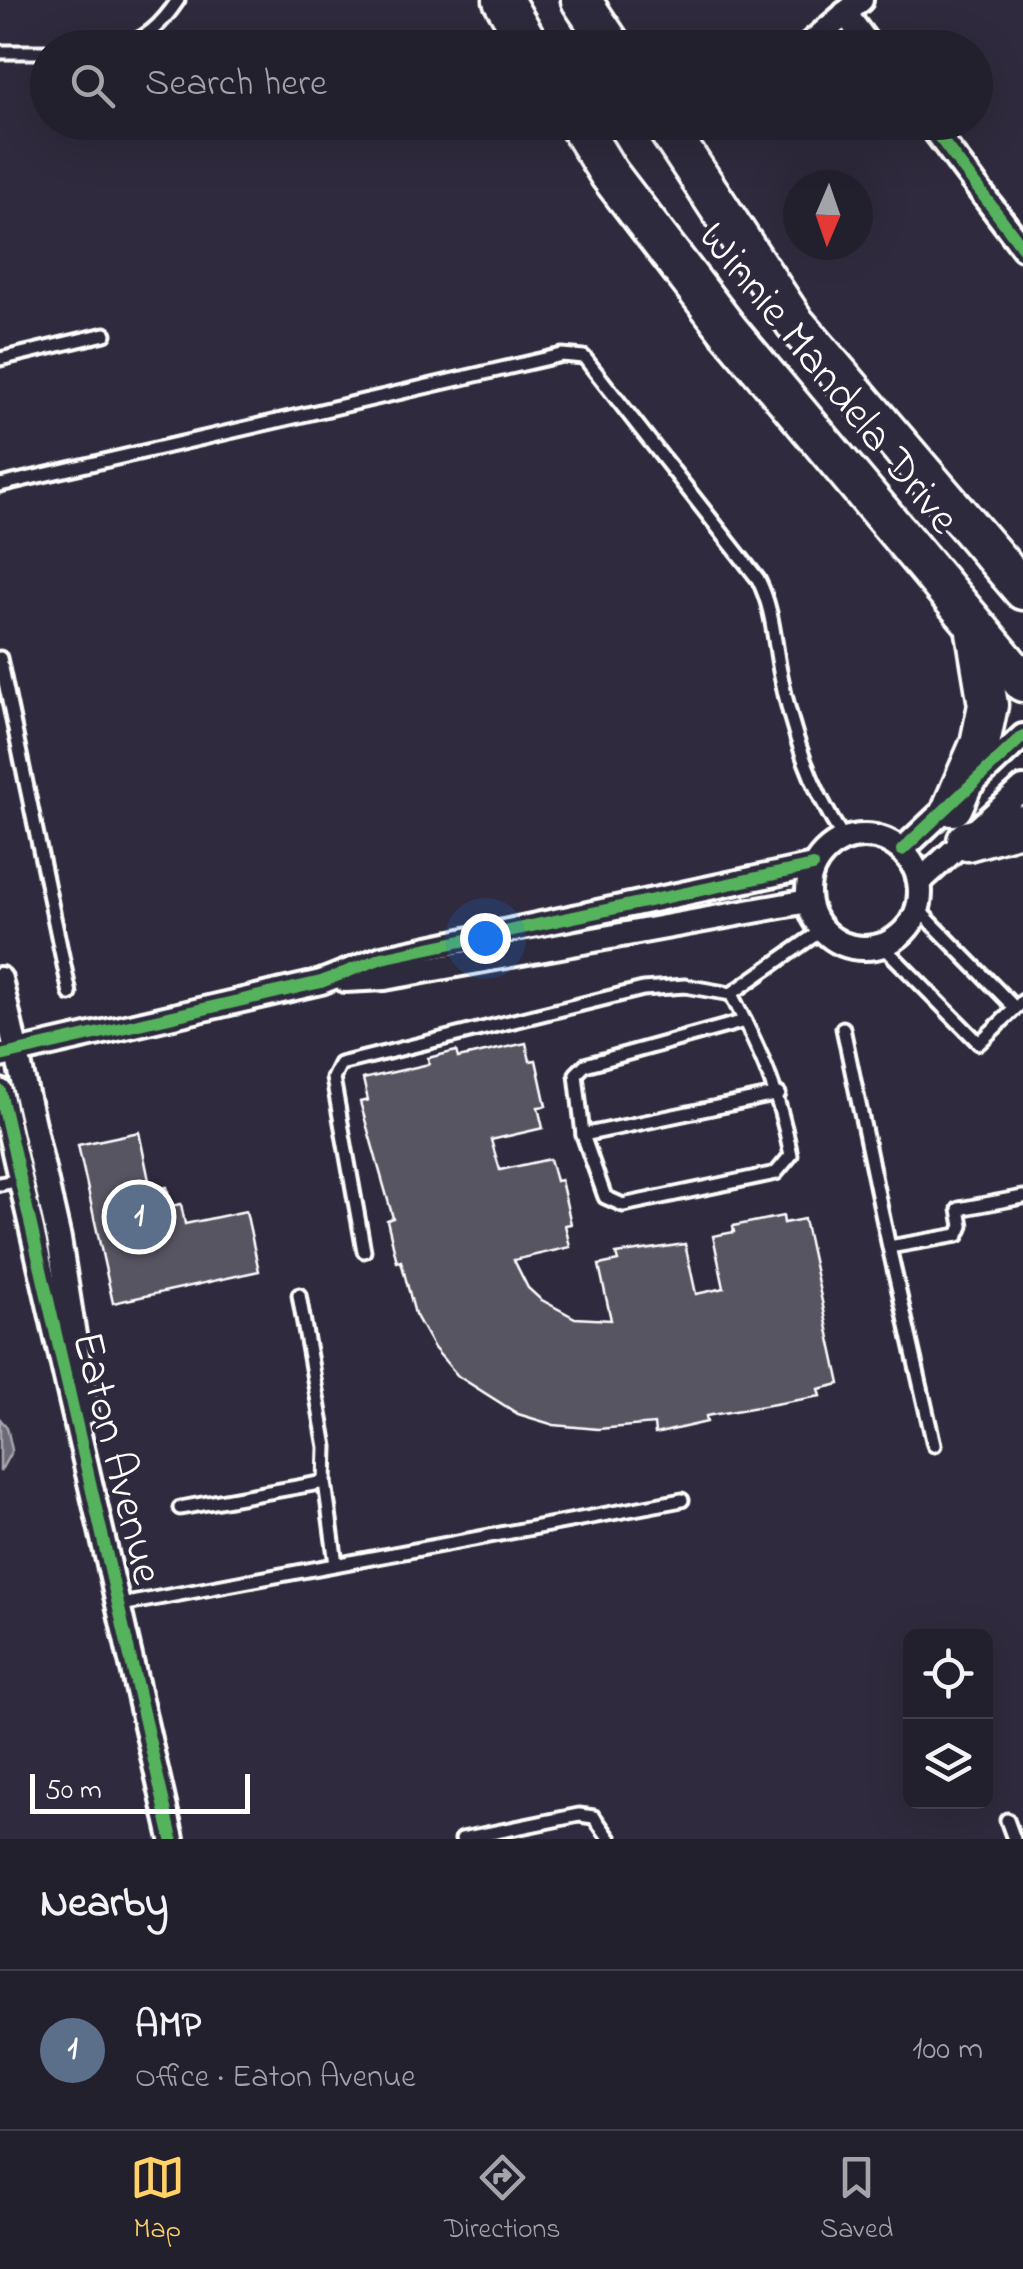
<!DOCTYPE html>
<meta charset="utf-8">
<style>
body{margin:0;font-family:"Indie Flower",sans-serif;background:#2b2836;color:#f1f3f6}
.controls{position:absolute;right:30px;bottom:30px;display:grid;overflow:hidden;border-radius:15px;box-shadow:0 10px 40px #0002}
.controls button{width:90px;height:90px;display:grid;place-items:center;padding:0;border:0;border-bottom:2px solid #403e4a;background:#23202e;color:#f1f3f6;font:50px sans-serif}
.compass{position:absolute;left:783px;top:170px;width:90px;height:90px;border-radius:50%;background:#23202e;box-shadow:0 10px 40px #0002;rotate:182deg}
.scale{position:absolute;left:30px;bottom:25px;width:220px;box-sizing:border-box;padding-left:10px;border:5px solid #fff;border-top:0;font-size:28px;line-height:35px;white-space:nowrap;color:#fff;-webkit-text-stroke:8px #2f2a3d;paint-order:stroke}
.you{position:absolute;left:485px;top:938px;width:35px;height:35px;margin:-25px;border:8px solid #fff;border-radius:50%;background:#1a73e8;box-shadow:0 0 0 15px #1a73e833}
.badge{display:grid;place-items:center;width:65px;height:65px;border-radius:50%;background:#ffd166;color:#fff;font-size:32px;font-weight:700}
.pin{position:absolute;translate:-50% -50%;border:5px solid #fff;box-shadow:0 2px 10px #0006}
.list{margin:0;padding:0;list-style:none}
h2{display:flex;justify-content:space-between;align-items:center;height:130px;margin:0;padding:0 40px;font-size:42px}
h2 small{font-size:32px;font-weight:400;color:#a3a3aa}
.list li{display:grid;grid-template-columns:65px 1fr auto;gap:30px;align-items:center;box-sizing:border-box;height:160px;padding:0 40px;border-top:2px solid #403e4a}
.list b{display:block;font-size:38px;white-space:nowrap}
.list p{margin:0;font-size:32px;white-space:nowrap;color:#a3a3aa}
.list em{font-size:32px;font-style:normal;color:#a3a3aa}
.icon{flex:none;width:55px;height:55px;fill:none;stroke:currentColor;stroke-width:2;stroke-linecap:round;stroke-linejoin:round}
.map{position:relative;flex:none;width:1023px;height:1839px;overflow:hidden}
.search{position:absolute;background:#23202e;box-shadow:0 10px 40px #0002;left:30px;right:30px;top:30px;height:110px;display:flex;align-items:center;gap:25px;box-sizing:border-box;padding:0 35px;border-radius:55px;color:#a3a3aa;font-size:38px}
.sheet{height:290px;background:#23202e}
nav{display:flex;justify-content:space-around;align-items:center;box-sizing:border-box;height:140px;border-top:2px solid #403e4a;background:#23202e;font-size:28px;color:#a3a3aa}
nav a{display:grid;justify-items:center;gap:5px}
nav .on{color:#ffd166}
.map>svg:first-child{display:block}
.water{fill:#6d6a77;stroke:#a7a6ad;stroke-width:2.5}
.building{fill:#595564;stroke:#fff;stroke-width:2.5}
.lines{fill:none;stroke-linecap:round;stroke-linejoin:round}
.service-casing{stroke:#fff;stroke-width:19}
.minor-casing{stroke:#fff;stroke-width:30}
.primary-casing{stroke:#fff;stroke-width:45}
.service{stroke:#2f2a3d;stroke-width:11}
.minor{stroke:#2f2a3d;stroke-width:22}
.primary{stroke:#2f2a3d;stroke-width:38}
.cycleway-casing{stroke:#2f2a3d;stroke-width:19}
.cycleway{stroke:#56b35d;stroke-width:12}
.labels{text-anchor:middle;stroke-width:8;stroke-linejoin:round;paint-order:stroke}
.street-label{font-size:45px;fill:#fff;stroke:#2f2a3d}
</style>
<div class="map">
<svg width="1023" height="1839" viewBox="0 0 1023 1839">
<rect width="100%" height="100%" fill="#2f2a3d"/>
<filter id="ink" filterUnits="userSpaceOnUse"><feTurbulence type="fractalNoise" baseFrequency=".01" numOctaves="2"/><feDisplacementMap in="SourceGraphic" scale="20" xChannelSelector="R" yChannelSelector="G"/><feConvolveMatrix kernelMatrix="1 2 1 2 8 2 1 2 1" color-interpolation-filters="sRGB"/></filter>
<g filter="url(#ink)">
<path class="water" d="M0 1419 7 1427 12 1450 0 1472Z"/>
<g class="building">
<path d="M526 1043 530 1061 536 1060 546 1106 538 1107 543 1128 491 1140 500 1170 550 1159 556 1181 561 1180 571 1224 565 1225 570 1247 514 1260 528 1288 540 1299 575 1318 611 1320 599 1265 618 1261 616 1254 685 1244 696 1294 724 1288 713 1236 734 1232 733 1226 783 1216 784 1223 804 1219 840 1384 819 1389 821 1396 706 1416 707 1422 655 1434 654 1424 598 1429 554 1425 518 1414 458 1376 434 1348 415 1314 401 1261 397 1262 387 1220 393 1218 360 1102 368 1100 363 1079 429 1064 428 1058 456 1051 458 1058Z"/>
<path d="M139 1132 151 1190 167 1187 171 1206 181 1204 185 1224 246 1211 259 1271 113 1303 78 1145Z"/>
</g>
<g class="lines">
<defs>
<g id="service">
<path d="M116 48C145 41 162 24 178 0"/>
<path d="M0 52H48"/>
<path d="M0 359 105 334"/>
<path d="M0 485 562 355 584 357 758 579C773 608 774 640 780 671 792 732 810 787 844 839"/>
<path d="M0 658 70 994"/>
<path d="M918 909 1015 1008"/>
<path d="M882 945 979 1043 1023 1001"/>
<path d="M731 994 822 930"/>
<path d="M843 1028 889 1247 958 1235 962 1226 959 1209 1023 1197"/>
<path d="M583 1135 779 1094"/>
<path d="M0 1184 19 1180"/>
<path d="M889 1247 934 1445"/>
<path d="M364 1251 333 1078 340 1064 643 989 685 986 731 994C762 1054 778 1089 791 1155L776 1173 623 1205 605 1197 583 1135 576 1074 585 1065 745 1021"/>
<path d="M299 1295 326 1447 325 1482 336 1564"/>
<path d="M180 1508 325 1482"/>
<path d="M121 1605 682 1500"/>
<path d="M1007 1820 1014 1839"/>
<path d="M462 1839 579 1815 594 1817 610 1839"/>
</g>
<g id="minor">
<path d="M845 13 871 48"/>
<path d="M805 48 861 0"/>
<path d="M928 122 1023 248"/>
<circle cx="864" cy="892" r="56"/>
<path d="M902 850 1023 736"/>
<path d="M920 881 1023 788"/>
<path d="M0 979 59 1239 86 1412"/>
<path d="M345 980 385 978 808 901"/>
<path d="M0 1056 321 982 382 958 813 866"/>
<path d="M0 1091 172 1839"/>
</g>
<g id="primary">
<path d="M503 0 531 48"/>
<path d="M581 0 613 48"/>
<path d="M577 122 609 174 729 331 1023 682"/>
<path d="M663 122 795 323 1023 590"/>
<path d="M953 806 980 744 988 705 975 626"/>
<path d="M967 841 1023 825"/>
</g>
</defs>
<use href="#service" class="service-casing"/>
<use href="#minor" class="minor-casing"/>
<use href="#primary" class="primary-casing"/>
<use href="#service" class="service"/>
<use href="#minor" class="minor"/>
<use href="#primary" class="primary"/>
<defs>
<g id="cycleway">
<path d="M928 122 1023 248"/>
<path d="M902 850 1023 736"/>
<path d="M0 1056 321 982 382 958 813 866"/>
<path d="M0 1091 172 1839"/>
</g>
</defs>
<use href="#cycleway" class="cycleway-casing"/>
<use href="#cycleway" class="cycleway"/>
</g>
</g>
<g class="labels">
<g class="street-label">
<text transform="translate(831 376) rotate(51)" y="16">Winnie Mandela Drive</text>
<text transform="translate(120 1457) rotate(76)" y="16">Eaton Avenue</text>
</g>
</g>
</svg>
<div class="controls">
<button><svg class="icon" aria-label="locate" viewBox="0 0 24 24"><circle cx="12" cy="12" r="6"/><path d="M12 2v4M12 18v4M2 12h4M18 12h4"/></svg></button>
<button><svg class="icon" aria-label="layers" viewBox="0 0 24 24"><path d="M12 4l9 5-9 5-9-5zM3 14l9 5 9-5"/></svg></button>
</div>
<svg class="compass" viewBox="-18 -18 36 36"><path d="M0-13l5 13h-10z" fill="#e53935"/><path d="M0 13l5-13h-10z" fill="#a3a3aa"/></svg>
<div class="scale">50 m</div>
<div class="you"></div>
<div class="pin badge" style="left:139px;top:1217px;background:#5c6f8a">1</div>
<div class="search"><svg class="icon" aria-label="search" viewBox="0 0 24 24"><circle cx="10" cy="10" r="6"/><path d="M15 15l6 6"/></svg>Search here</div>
</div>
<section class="sheet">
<h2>Nearby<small></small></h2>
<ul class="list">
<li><span class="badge" style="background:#5c6f8a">1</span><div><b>AMP</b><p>Office · Eaton Avenue</p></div><em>100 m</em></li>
</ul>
</section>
<nav>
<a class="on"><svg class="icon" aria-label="map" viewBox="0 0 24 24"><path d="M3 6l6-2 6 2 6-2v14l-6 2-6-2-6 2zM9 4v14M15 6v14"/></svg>Map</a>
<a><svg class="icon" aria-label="directions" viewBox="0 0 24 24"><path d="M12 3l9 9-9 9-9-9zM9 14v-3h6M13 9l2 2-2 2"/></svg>Directions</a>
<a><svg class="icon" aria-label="saved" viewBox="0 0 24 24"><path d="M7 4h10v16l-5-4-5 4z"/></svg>Saved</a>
</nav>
